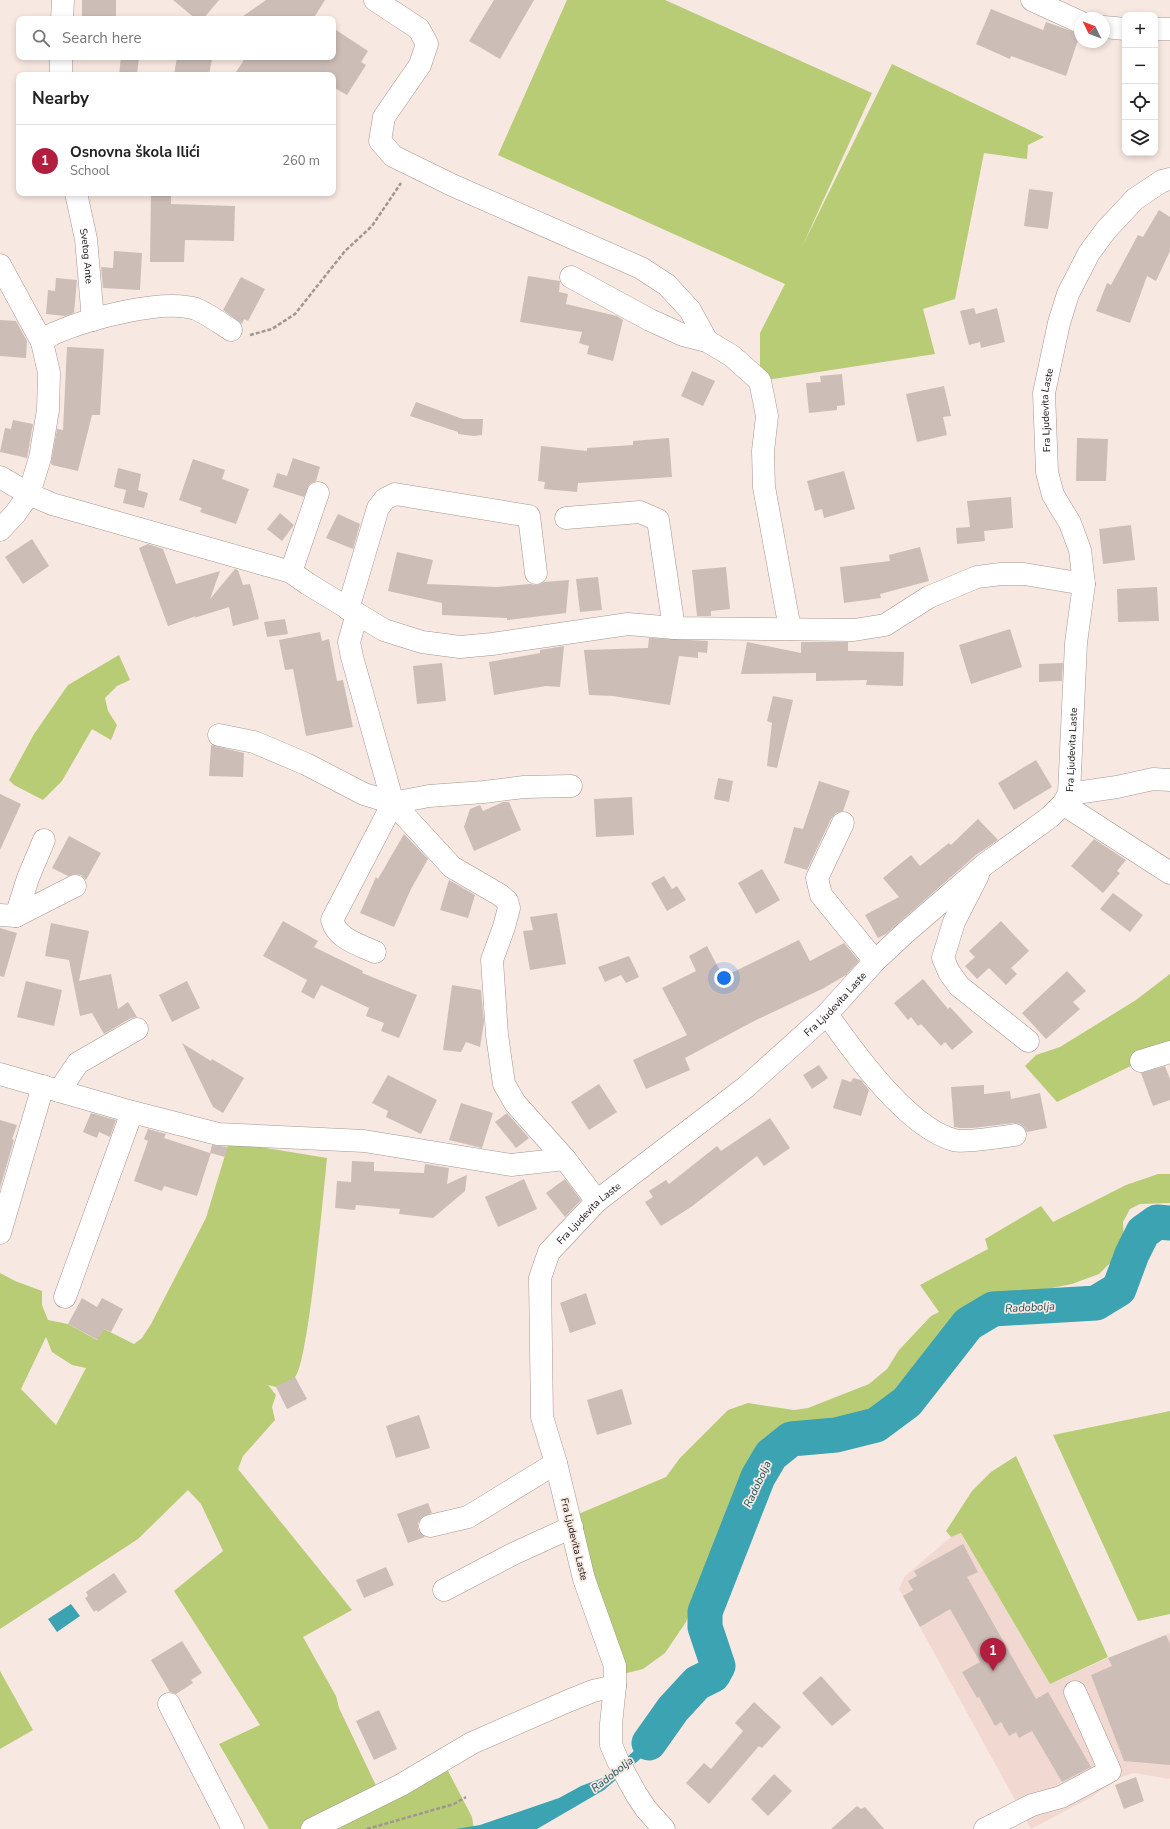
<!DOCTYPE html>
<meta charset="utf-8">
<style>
body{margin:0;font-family:"Nunito Sans",sans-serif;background:#f6f6f6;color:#222}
.controls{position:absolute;right:12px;top:12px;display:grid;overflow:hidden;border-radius:8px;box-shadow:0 2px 6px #0003}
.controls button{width:36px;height:36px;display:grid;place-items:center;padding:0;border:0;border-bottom:1px solid #e0e0e0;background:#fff;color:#222;font:20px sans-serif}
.compass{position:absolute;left:1074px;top:12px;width:36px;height:36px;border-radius:50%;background:#fff;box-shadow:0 2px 6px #0003;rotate:313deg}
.you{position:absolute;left:724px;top:978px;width:14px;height:14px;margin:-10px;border:3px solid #fff;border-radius:50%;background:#1a73e8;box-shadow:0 0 0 6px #1a73e833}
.badge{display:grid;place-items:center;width:26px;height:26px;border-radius:50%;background:#b21f3e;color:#fff;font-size:13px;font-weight:700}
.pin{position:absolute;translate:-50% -33px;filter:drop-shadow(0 1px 2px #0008)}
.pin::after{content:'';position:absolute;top:21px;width:14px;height:12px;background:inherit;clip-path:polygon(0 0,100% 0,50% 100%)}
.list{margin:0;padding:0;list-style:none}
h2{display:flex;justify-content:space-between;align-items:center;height:52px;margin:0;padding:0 16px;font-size:17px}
h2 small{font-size:13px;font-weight:400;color:#767676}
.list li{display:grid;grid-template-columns:26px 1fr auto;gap:12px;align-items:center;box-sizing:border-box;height:72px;padding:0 16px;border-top:1px solid #e0e0e0}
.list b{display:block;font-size:15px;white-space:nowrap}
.list p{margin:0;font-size:13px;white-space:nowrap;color:#767676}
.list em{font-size:13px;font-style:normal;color:#767676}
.icon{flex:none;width:22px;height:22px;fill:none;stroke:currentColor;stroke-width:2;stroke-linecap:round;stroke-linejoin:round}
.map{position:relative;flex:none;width:1170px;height:1829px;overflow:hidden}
.search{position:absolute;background:#fff;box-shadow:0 2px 6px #0003;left:16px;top:16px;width:320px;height:44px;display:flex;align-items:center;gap:10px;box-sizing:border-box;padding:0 14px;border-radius:8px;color:#767676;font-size:15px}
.panel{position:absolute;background:#fff;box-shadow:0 2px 6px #0003;left:16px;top:72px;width:320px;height:124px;border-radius:8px}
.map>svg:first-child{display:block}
.built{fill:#f1d9d1}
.green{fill:#b7cc74;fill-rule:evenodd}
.water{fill:#3ba3b2}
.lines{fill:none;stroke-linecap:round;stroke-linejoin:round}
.river{stroke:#3ba3b2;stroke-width:35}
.building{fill:#ccbdb7}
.minor-casing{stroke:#a49690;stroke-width:23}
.path{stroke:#a29692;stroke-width:2.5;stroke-dasharray:4 2;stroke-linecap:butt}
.minor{stroke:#fff;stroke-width:22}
.labels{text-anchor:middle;stroke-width:3.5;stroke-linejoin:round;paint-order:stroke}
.street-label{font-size:10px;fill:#130d0c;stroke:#f8e8e2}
.water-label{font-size:11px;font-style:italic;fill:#1a545c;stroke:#f8e8e2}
</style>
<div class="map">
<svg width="1170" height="1829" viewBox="0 0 1170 1829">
<rect width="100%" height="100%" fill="#f8e8e2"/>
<path class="built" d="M961 1533 1050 1684 1108 1658 1170 1633V1779L1134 1773 1122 1777 1088 1799 1031 1829 899 1589 905 1576 951 1537Z"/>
<g class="green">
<path d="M567 0H665L872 93 802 247 892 64 1044 137 1028 145 1027 159 984 153 955 299 923 309 935 354 760 381V333L785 284 498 155Z"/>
<path d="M119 655 130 680 117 686 105 698 108 711 117 725 111 740 92 729 62 781 43 800 14 785 9 780 34 734 68 685Z"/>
<path d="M1170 974V1052L1141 1061 1057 1102 1025 1066 1036 1055 1060 1047 1136 1000Z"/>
<path d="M229 1142 327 1158C324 1187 308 1365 295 1377 290 1382 281 1384 276 1387L268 1385 276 1395 272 1407 275 1420 243 1456 238 1469 352 1610 303 1637 336 1696 339 1708 382 1798 446 1767 472 1817 474 1829H269L219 1744 260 1725 174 1591 223 1551 201 1504 188 1490 138 1539 0 1629V1273L15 1281 42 1291V1305L48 1320 68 1324 97 1340 104 1329 134 1344 142 1338 151 1324 206 1218ZM46 1337 52 1352 72 1365 86 1368 56 1425 21 1389Z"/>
<path d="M1158 1174H1170V1203L1140 1204 1130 1209 1123 1222 1124 1239 1117 1256 1099 1274 1072 1284 981 1302 952 1317 900 1386 870 1410 829 1424 797 1427 756 1455 726 1517 686 1622 665 1653 643 1669 615 1676 569 1518 666 1477 680 1458 728 1410 748 1403 794 1410 808 1408 869 1384 887 1369 899 1350 931 1316 939 1312 920 1285 988 1249 985 1239 1041 1206 1053 1222 1126 1185Z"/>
<path d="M1170 1411V1614L1138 1621 1053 1435Z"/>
<path d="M1016 1456 1108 1657 1050 1684 961 1533 951 1537 946 1531 972 1491 991 1472Z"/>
<path d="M0 1671 33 1730 0 1749Z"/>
</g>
<g class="water">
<path d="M71 1604 80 1616 57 1632 48 1619Z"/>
<path d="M670 1700 684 1709 672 1728 639 1760 604 1790 537 1829H456L480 1825 559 1798 581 1786 605 1777 646 1740 648 1736 645 1732Z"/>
</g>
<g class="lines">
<path class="river" d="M649 1743 673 1709 697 1683 713 1675 718 1666 705 1627V1612L758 1477 771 1455 791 1439 836 1435 876 1425 907 1402 968 1324 993 1309 1096 1303 1119 1289 1132 1254 1143 1232 1157 1222 1170 1223"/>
</g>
<g class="building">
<rect x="82" y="0" width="34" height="19"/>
<path d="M173 0H219L203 19H196Z"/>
<path d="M266 0H325L313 19H239Z"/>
<path d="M494 0H534L500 59 469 41Z"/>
<path d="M991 9 1043 30 1046 22 1080 34 1066 76 1011 56 1010 59 976 44Z"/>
<path d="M333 28 368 51 361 62 366 65 347 95 333 87V75H234L246 57H333Z"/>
<path d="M121 57H139L137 75H119Z"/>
<path d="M177 57 212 59 209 75H174Z"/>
<path d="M1029 189 1053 192 1048 229 1024 226Z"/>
<path d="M151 193H171V204L235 206 234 241 185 240 184 262H150Z"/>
<path d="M1159 210 1170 217V251L1156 281 1147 276 1130 323 1096 311 1107 283 1111 285 1138 235 1143 237Z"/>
<path d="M114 251 142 253 140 290 103 288 101 267 113 268Z"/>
<path d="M528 276 560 281 559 292 568 294 566 304 617 316 623 320 613 361 587 354 589 346 579 343 582 332 520 322Z"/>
<path d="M241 277 265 289 248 321 244 319 242 324 223 310Z"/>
<path d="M56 278 77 280 74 313 65 316 46 314 48 290 55 291Z"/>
<path d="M974 308 976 314 997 308 1005 342 981 348 980 342 969 345 960 311Z"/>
<path d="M0 320 16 321 27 341 26 358 0 356Z"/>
<path d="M67 347 104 349 100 415H92L78 471 52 465 51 463 57 429 63 430Z"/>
<path d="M692 371 715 381 703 406 681 396Z"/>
<path d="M842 374 845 405 837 406V410L809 413 806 383 821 382 820 376Z"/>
<path d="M944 386 951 416 943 417 947 435 917 442 906 394Z"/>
<path d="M416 402 463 419H483L482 435 474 436 458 434V432L410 416Z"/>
<path d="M13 420 33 424 27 458 0 452 5 428 11 429Z"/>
<path d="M669 438 672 477 578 483 577 492 544 489 545 482 538 481 541 446 587 451V448L633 445V441Z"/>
<path d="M1077 438 1108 439 1106 481H1076Z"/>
<path d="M293 458 320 467 316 481 310 484 304 497 273 487 277 473 287 476Z"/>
<path d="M193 459 225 470 222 479 249 489 236 524 200 512 202 508 179 500Z"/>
<path d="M118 468 141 474 138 490 148 493 144 508 123 503 126 490 114 487Z"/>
<path d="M844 471 855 509 824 518 822 509 815 511 807 481Z"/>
<path d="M1011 497 1013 528 984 531 985 541 957 544 956 528 970 527 967 501Z"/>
<path d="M280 513 294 525 282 541 267 529Z"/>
<path d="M338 514 360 524 353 549 326 538Z"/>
<path d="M1131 525 1135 560 1103 564 1099 529Z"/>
<path d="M32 539 49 566 23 584 5 557Z"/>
<path d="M148 544 163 549 176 584 220 571 210 599 235 569 238 570 243 585 250 584 259 619 233 626 229 607 194 618 196 616 168 626 139 548Z"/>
<path d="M920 547 929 581 880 594 881 598 844 603 840 567 890 561 889 555Z"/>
<path d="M397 552 433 560 427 584 497 587 530 584 537 585 544 582 569 580 566 613 507 620V618L442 615V603L388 591Z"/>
<path d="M726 567 730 609 711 611V616H697L692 570Z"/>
<path d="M598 577 602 610 580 612 576 579Z"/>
<path d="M1157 587 1159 621 1118 622 1117 589Z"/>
<path d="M285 619 288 634 267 637 264 622Z"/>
<path d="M1010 629 1022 667 971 684 959 645Z"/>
<path d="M320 632 322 641 329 639 337 681 343 680 353 727 306 736 293 669 285 670 279 640Z"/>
<path d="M649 638 708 641 707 653 698 652V658L679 656 670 705 613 696 589 695 584 650 648 648Z"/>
<path d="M747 642 801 653V642H848V651L904 652 903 686 866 685 867 680 816 681V673L741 674Z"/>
<path d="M564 646 560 687 546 686 494 695 489 662 540 653V650Z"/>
<path d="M442 663 446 701 417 704 413 666Z"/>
<path d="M1063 663 1062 681 1039 682V664Z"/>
<path d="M773 696 793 700 777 768 767 766 772 723 767 721Z"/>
<path d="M211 745 244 753 243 777 209 776Z"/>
<path d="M1036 760 1052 787 1014 810 998 783Z"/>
<path d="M718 778 733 781 729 802 714 799Z"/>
<path d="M819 781 850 791 843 811 836 813 831 819 807 870 784 863 794 827 803 829Z"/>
<path d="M0 794 21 804 0 850Z"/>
<path d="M632 797 634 835 596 837 594 799Z"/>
<path d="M503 802H509L521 830 474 851 464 827 470 809 480 805 483 811Z"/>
<path d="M978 819 998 840 976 855 886 934 878 938 865 915 899 897 883 878 911 855 920 866 949 843 951 845Z"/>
<path d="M404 834 428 859 411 889 394 927 360 913 376 877 378 879Z"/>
<path d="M69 836 101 853 86 880 81 875 75 874 68 876 52 868Z"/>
<path d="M1094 839 1126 860 1117 871 1120 873 1103 893 1071 866Z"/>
<path d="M762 869 780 900 756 914 738 883Z"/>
<path d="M664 876 672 889 677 886 686 900 667 911 651 883Z"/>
<path d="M449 880 475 895 468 918 440 910Z"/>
<path d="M1113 893 1143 915 1130 932 1100 909Z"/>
<path d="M557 913 566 964 530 970 523 931 533 930 530 917Z"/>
<path d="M283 921 318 941 314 947 363 971 362 973 417 995 399 1038 381 1031 384 1023 366 1016 369 1008 321 985 314 999 301 992 307 980 263 956Z"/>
<path d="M1001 921 1029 951 1011 968 1017 974 1006 985 989 968 977 979 965 966 975 957 969 951Z"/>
<path d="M51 923 89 931 79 981 111 974 118 1009 128 1002 137 1017 131 1018 104 1034 92 1013 80 1016 69 960 45 956Z"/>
<path d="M0 928 17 933 4 977 0 976Z"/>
<path d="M799 940 810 961 844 943 859 961 846 975 824 988 754 1021 685 1058 690 1070 646 1089 633 1060 687 1035 662 988 696 971 689 956 707 946 723 977Z"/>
<path d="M629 956 639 977 626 983 621 975 605 982 598 967Z"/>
<path d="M1067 971 1086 991 1073 1002 1080 1009 1046 1039 1022 1013Z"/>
<path d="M923 979 948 1009 950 1007 973 1032 952 1050 945 1042 941 1046 921 1024 918 1026 911 1017 908 1020 894 1003Z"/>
<path d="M26 981 62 990 54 1026 17 1017Z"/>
<path d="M187 981 200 1008 172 1022 159 995Z"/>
<path d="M452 985 481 990 484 1022 480 1047 466 1042 461 1052 443 1050Z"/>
<path d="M182 1043 211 1061 212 1059 244 1078 223 1113 213 1107Z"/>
<path d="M819 1065 828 1078 812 1089 803 1075Z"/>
<path d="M1165 1066 1170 1079V1100L1153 1106 1141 1073Z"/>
<path d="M388 1075 437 1100 421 1134 386 1117 388 1111 372 1103Z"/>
<path d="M853 1078 861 1080 869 1090 861 1116 833 1108 842 1079 851 1082Z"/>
<path d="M599 1084 617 1112 589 1130 571 1102Z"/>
<path d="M984 1085V1094L1010 1091 1011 1099 1040 1093 1047 1128 1027 1132 1024 1127 1020 1124 1014 1123 973 1128H960L954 1127 951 1087Z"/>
<path d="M461 1103 493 1113 482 1148 449 1140Z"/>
<path d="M91 1113 116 1120 110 1137 99 1132 97 1138 83 1132Z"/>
<path d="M507 1113 529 1138 516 1148 495 1122Z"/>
<path d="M770 1118 790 1148 764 1166 757 1156 691 1207 661 1226 645 1202 653 1197 649 1191 666 1180 669 1184 717 1146 721 1151Z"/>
<path d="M0 1120 17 1125 12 1139 14 1140 0 1188Z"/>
<path d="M148 1129 166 1134 164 1138 210 1153 212 1145 228 1147 225 1157 211 1153 197 1196 164 1186 162 1191 134 1181 148 1141 144 1139Z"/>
<path d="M352 1161 374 1162V1171L424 1173 425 1164 449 1168 447 1184 467 1175 465 1191 433 1218 399 1214 400 1209 356 1205 355 1210 335 1208 337 1181 351 1182Z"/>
<path d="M524 1179 537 1209 498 1227 485 1197Z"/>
<path d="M565 1179 581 1200 565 1217 546 1193Z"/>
<path d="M586 1293 596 1324 570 1333 560 1303Z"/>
<path d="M82 1298 97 1307 102 1298 123 1309 111 1332 104 1329 98 1340 68 1324Z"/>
<path d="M295 1377 307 1399 287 1409 276 1387Z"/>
<path d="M622 1389 632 1424 597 1435 587 1400Z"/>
<path d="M419 1415 430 1448 396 1458 386 1426Z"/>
<path d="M428 1503 432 1513 422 1517 418 1523V1529L425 1537 408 1543 397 1514Z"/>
<path d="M963 1544 978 1572 967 1577 1036 1699 1048 1692 1091 1767 1062 1782 1032 1731 1019 1738 1016 1732 1009 1736 1001 1722 995 1726 979 1697 977 1698 962 1672 980 1662 950 1609 920 1627 903 1596 913 1590 908 1581 917 1576 914 1571Z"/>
<path d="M386 1567 394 1585 364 1598 356 1580Z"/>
<path d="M114 1573 127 1592 98 1612 96 1610 94 1612 85 1598 88 1596 86 1592Z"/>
<path d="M1166 1635 1170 1644V1765L1124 1761 1091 1675 1112 1666 1108 1658Z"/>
<path d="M182 1641 202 1673 191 1680 193 1683 176 1694 170 1692 151 1660Z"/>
<path d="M821 1676 851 1710 832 1726 802 1693Z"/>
<path d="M754 1702 781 1727 762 1748 759 1746 709 1804 686 1783 704 1763 711 1769 743 1731 735 1723Z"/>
<path d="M379 1710 397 1749 374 1760 356 1721Z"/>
<path d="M774 1774 792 1791 768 1816 751 1799Z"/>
<path d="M1136 1777 1144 1801 1124 1809 1115 1785Z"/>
<path d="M857 1806 861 1809 865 1807 884 1829H831Z"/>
</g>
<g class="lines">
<defs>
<g id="minor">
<path d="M375 0 419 29 427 44 420 65 384 117 380 141 393 156 452 185 641 268 667 285 690 310 707 341"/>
<path d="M1032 0 1080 22"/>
<path d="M62 19 63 0"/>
<path d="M1104 27 1125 29"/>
<path d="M1155 29H1170"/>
<path d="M61 57V75"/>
<path id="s1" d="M76 193 86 239 93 320"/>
<path d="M0 265 42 342 49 373 48 410 40 458 29 494 15 514 0 530"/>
<path d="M571 277 650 320 683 335 707 341 732 356 760 381 767 416 763 451 764 487 790 629"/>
<path d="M42 342C46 339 50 335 55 333 87 319 163 298 196 309 208 314 220 323 231 330"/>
<path d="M0 477 29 494 52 504 291 572 308 584 384 630 422 642 460 647 492 644 628 624 674 628 854 630 885 625 929 597 977 577 1001 574H1024L1084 584"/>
<path d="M566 518 640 512 658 520 674 628"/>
<path d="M291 572 318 493"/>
<path d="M348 609 378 508 385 499 395 494 529 516 536 573"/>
<path d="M357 614 349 642 352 657 393 803 452 867 500 895 507 901 509 908 504 927 492 960 497 1035 504 1084 515 1103 565 1159 597 1201"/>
<path d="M219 735 254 742 306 764 364 794 393 803 429 796 484 792 524 787 571 786"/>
<path d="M1069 794 1117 787 1153 779 1170 780"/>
<path d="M1063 804 1170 873"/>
<path d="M843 823 817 878 821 895 875 961"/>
<path d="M978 875 954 922 943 958 949 972 959 986 1028 1041"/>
<path d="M0 915 16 916 75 886"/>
<path d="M16 916 28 878 44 840"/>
<path d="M375 952C358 944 337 939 332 920L393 803"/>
<path d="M827 1014C854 1053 908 1128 954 1140 963 1143 1002 1137 1015 1135"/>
<path d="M1141 1061 1170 1052"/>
<path d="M0 1074 132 1112 218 1134 364 1141 511 1165 565 1159"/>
<path d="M59 1091 78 1063 137 1029"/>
<path d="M0 1233 43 1086"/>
<path d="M65 1297 132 1112"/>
<path d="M430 1526 468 1517 556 1463"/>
<path d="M444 1590 515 1553 572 1527"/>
<path d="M169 1704 233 1829"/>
<path d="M312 1829 401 1785 472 1743 568 1701 593 1691 615 1686"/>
<path id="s2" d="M664 1829 646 1809 636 1794 618 1761 611 1745V1724L615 1686V1666L584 1579 556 1463 542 1417 540 1278 549 1252 597 1201 746 1087 827 1014 875 961 905 933 984 865 1050 817 1063 804 1069 794 1076 643 1084 584 1080 550 1070 523 1053 495 1047 472 1044 393 1059 323 1068 294 1089 253 1106 230 1135 199 1162 181 1170 179"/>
<path d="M985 1829 1032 1805 1061 1797 1110 1771 1075 1692"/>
</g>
</defs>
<use href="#minor" class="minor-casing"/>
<g class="path">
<path d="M250 335 272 329 295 314 345 251 372 226 401 183"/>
<path d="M367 1829 454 1804 466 1797"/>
</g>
<use href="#minor" class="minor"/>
</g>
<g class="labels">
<g class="street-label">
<text dy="4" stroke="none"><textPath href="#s1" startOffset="64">Svetog Ante</textPath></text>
<text dy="4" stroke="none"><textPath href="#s2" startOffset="1693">Fra Ljudevita Laste</textPath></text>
<text dy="4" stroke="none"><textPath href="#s2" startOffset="1345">Fra Ljudevita Laste</textPath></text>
<text dy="4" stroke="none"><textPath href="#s2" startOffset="985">Fra Ljudevita Laste</textPath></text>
<text dy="4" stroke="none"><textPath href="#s2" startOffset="661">Fra Ljudevita Laste</textPath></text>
<text transform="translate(575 1539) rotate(76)" y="4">Fra Ljudevita Laste</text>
</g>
<g class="water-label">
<text transform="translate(1030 1307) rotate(-3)" y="4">Radobolja</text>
<text transform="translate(757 1484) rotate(-65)" y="4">Radobolja</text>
<text transform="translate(612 1774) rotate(-38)" y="4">Radobolja</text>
</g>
</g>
</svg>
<div class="controls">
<button>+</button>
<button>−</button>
<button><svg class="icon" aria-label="locate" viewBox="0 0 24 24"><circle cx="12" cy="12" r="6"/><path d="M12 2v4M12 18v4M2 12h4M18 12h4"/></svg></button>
<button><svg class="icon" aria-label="layers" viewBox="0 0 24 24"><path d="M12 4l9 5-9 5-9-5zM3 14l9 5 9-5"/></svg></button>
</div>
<svg class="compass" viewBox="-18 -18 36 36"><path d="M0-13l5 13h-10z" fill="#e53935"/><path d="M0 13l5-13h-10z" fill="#767676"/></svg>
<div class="you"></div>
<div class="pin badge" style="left:993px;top:1671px">1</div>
<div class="search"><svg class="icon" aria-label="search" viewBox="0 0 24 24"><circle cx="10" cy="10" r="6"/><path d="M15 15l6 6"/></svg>Search here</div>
<section class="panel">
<h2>Nearby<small></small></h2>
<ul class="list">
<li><span class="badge">1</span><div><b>Osnovna škola Ilići</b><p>School</p></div><em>260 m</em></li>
</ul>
</section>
</div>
